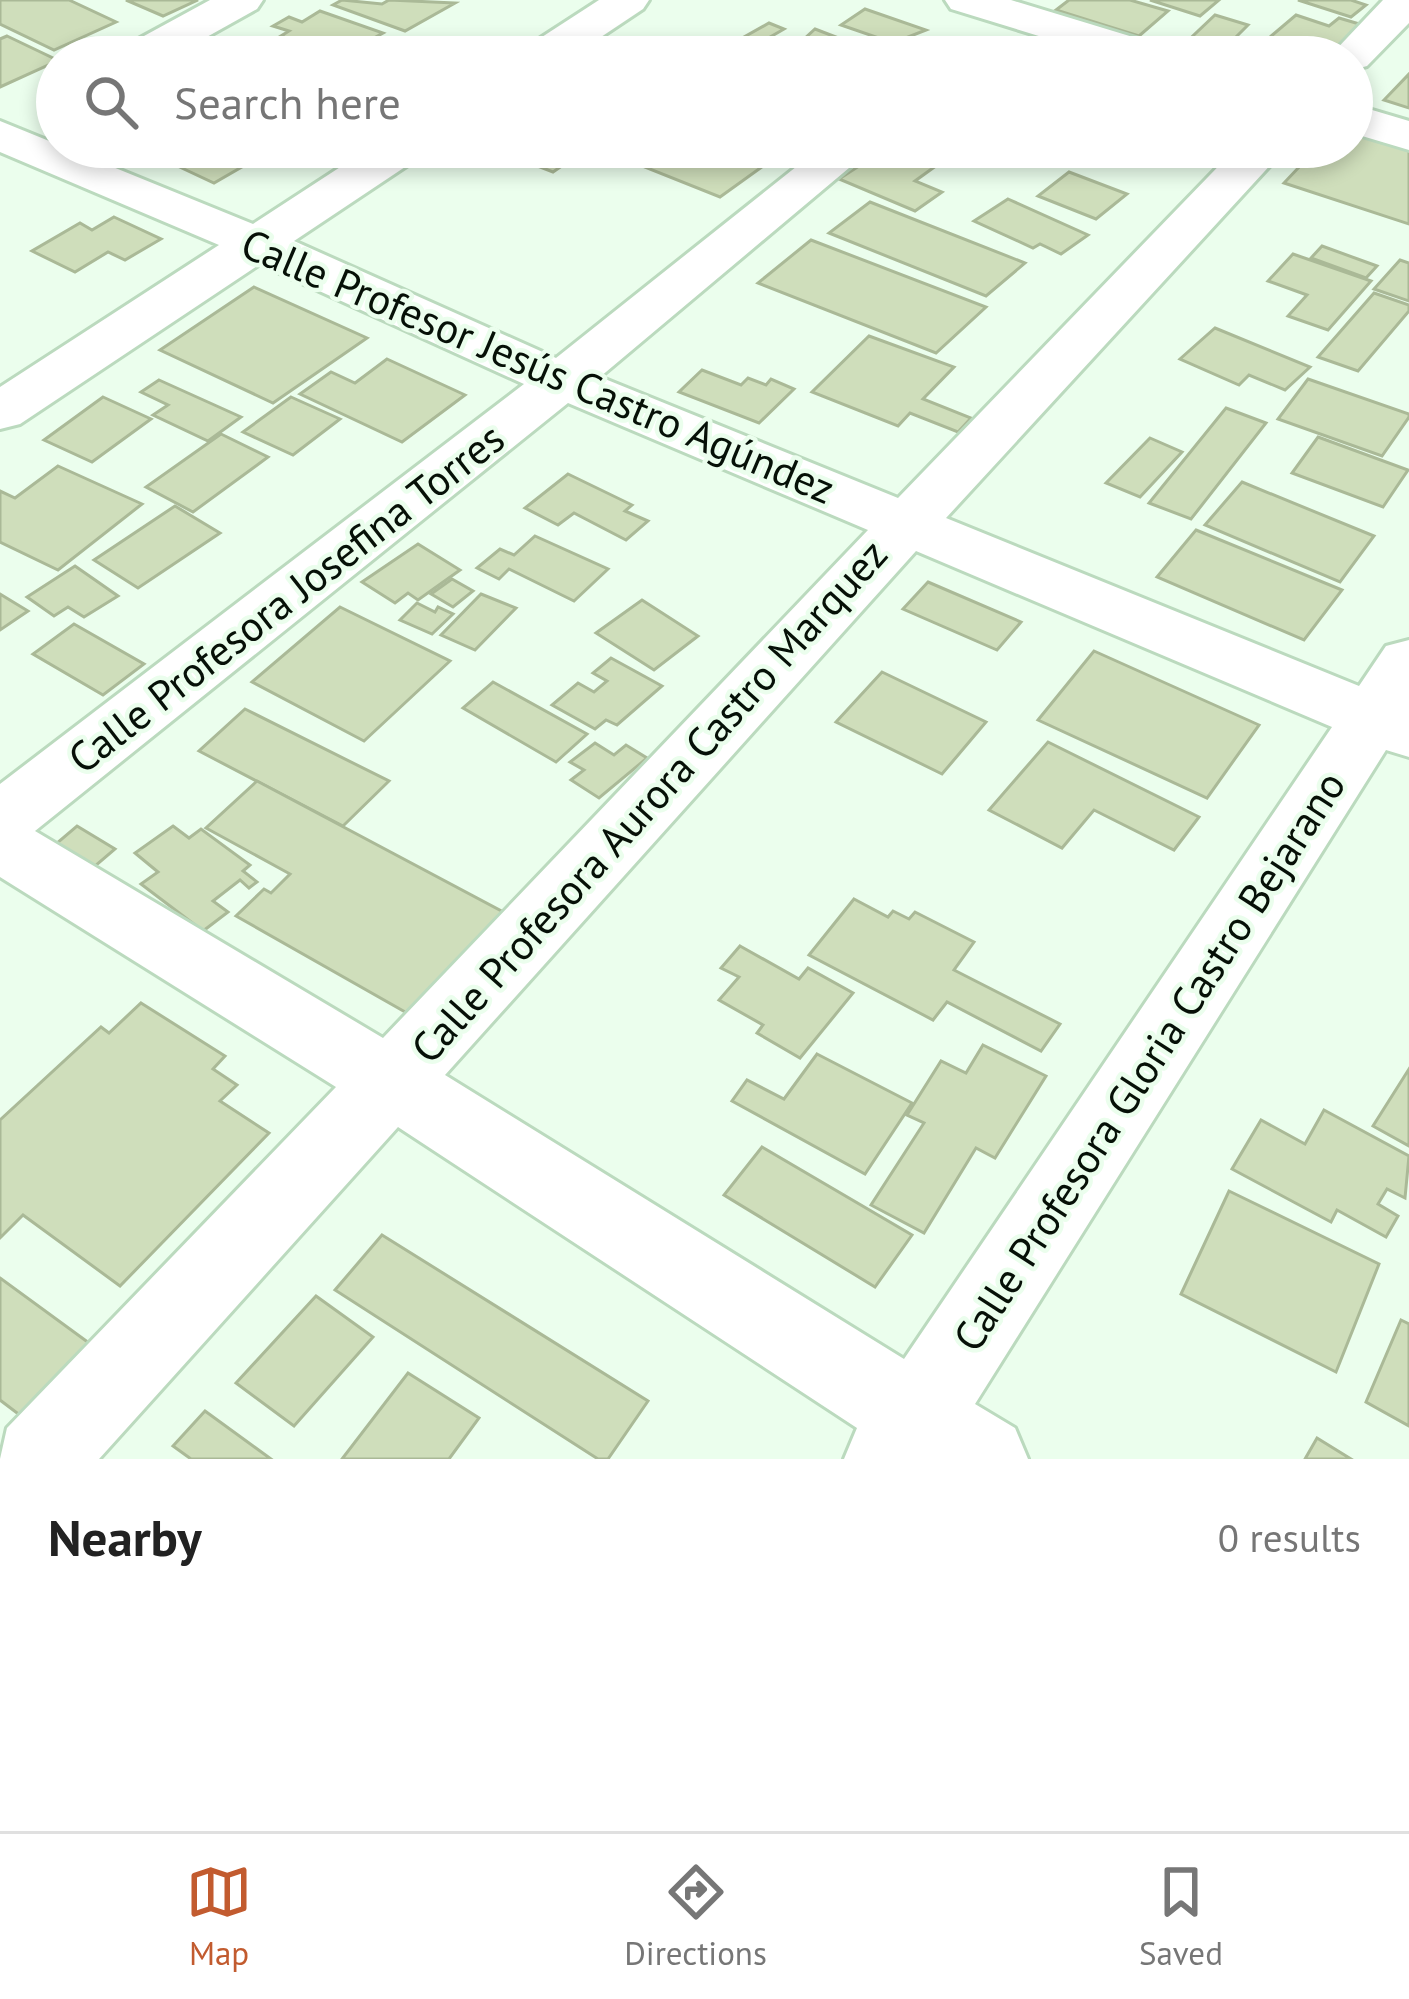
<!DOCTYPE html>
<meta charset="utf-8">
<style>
body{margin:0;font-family:"PT Sans",sans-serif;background:#f2f2f2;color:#222}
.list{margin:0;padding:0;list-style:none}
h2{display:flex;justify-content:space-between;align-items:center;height:156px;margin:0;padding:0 48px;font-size:51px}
h2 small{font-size:39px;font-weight:400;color:#767676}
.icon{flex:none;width:66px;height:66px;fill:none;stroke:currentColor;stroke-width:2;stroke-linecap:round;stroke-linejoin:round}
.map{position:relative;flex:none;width:1409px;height:1459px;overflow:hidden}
.search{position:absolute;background:#fff;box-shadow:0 6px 18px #0003;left:36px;right:36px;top:36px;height:132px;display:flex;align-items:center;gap:30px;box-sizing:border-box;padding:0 42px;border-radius:66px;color:#767676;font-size:45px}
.sheet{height:372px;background:#fff}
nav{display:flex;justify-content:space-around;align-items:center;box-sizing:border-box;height:168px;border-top:3px solid #e0e0e0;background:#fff;font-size:33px;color:#767676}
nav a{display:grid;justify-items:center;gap:6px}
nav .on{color:#c25b2f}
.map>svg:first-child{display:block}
.building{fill:#cfdebb;stroke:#aab997;stroke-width:3}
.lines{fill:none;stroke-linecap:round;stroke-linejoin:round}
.street-casing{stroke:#bbdabe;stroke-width:6}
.street{fill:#fff;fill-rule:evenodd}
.labels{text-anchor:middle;stroke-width:9;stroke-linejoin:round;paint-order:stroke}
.street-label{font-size:42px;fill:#061007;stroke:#ebfeed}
</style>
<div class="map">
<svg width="1409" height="1459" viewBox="0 0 1409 1459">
<rect width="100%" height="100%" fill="#ebfeed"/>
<g class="building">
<path d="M0 0H69L116 22 54 50 0 24Z"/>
<path d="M126 0H198L163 16Z"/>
<path d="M342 0 382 4 389 0 455 3 405 31 333 5Z"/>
<path d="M1069 0H1130L1168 11 1139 36 1056 10Z"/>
<path d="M1150 0H1219L1200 16Z"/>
<path d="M1298 0H1351L1366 5 1351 17Z"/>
<path d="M865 9 926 30 893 43 841 25Z"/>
<path d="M320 11 383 33 339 57 281 36 289 31 273 26 289 17 302 22Z"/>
<path d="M1215 15 1248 25 1231 42 1284 57H1199L1177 51Z"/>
<path d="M1296 15 1329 26 1339 18 1366 26 1332 56 1270 37Z"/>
<path d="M769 23 784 29 765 40 774 44 753 56 728 46Z"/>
<path d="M815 29 857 45 847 51 854 54 771 56 785 47 792 50Z"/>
<path d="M7 36 57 60V61L0 87V39Z"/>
<path d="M1019 43 1058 57H999Z"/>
<path d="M1409 74V108L1384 100Z"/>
<path d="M1352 133 1409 150V224L1284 183 1318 147H1352Z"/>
<path d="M197 147H293L262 164 254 160 214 183 169 162Z"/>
<path d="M488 147H577L585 150 553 172Z"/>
<path d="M646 147H723L766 164 720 197 627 160Z"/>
<path d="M912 147 944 160 915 181 942 192 915 211 839 179 882 151 896 157Z"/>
<path d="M1069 172 1127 194 1096 219 1038 196Z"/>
<path d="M1008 199 1088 235 1061 254 1040 244 1033 248 974 221Z"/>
<path d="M870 202 1025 263 986 296 829 233Z"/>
<path d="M114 217 161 239 125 260 108 252 75 272 32 251 80 223 92 230Z"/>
<path d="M811 240 986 307 936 353 758 283Z"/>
<path d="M1322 246 1377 266 1366 278 1311 258Z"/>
<path d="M1293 254 1371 281 1328 330 1288 316 1307 295 1268 281Z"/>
<path d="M1400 260 1409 263V301L1374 289Z"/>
<path d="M254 287 367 338 273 403 160 350Z"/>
<path d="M1374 293 1409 305V311L1358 371 1318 357Z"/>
<path d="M1215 328 1310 367 1285 390 1249 375 1239 385 1180 359Z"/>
<path d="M869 336 954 367 923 399 971 418 958 432 910 413 898 426 812 392Z"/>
<path d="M387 359 465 395 402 442 300 394 331 372 355 383Z"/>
<path d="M702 370 741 385 748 378 766 385 771 379 794 389 759 423 679 392Z"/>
<path d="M1308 379 1409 414V417L1382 456 1278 419Z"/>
<path d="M159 380 241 417 208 441 153 415 168 405 141 392Z"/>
<path d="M103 397 151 419 92 462 44 440Z"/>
<path d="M291 397 340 419 293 455 243 432Z"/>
<path d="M1226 408 1266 423 1191 519 1149 503Z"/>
<path d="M221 434 268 457 193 512 146 487Z"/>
<path d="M1318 437 1408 470 1383 507 1292 473Z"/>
<path d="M1150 438 1182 452 1140 497 1106 483Z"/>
<path d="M58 466 142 504 58 570 0 542V491L15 498Z"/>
<path d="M568 474 632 505 625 511 648 521 626 540 574 513 558 525 525 508Z"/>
<path d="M1242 482 1374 536 1340 582 1205 525Z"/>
<path d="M175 506 220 533 138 588 94 560Z"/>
<path d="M1196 530 1342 590 1304 640 1157 577Z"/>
<path d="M535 536 608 569 574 601 509 569 499 579 477 568 500 549 514 555Z"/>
<path d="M418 544 460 570 418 600 408 593 395 603 362 582Z"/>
<path d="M75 566 118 596 84 617 68 607 54 616 27 597Z"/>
<path d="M452 579 473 591 453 607 431 594Z"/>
<path d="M928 582 1021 622 997 650 903 609Z"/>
<path d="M0 594 28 611 0 630Z"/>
<path d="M481 594 516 608 475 650 441 635Z"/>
<path d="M642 600 698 636 654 670 596 633Z"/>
<path d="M417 603 435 612 438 607 453 614 432 634 400 620Z"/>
<path d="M340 607 450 661 364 741 252 682Z"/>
<path d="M74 624 144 664 103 695 33 654Z"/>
<path d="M1094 651 1259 725 1207 798 1038 720Z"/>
<path d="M611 658 662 686 617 725 606 720 595 729 552 705 578 683 594 692 607 681 593 673Z"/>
<path d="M882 672 986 722 942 774 836 722Z"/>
<path d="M493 682 587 734 556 762 463 708Z"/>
<path d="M245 709 389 781 343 826 199 751Z"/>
<path d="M1048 742 1199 817 1174 850 1094 810 1062 848 989 810Z"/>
<path d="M595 743 614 755 626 745 647 758 599 798 571 780 584 770 570 762Z"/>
<path d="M257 781 507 914 414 1017 236 916 264 889 271 893 290 874 206 828Z"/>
<path d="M77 826 115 849 94 867 57 843Z"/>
<path d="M173 826 189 838 201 829 250 865 243 871 257 882 249 888 240 880 213 901 228 912 203 931 141 884 158 872 135 853Z"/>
<path d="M854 899 888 917 893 911 909 919 915 912 974 942 954 970 1060 1024 1041 1051 947 1002 933 1020 809 955Z"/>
<path d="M740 946 799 979 808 968 853 993 800 1058 757 1033 763 1025 719 1000 739 977 721 968Z"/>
<path d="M141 1003 225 1056 213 1069 237 1085 220 1101 269 1133 120 1286 23 1215 0 1238V1120L101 1027 109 1033Z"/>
<path d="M983 1045 1046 1076 995 1158 976 1148 924 1233 871 1205 924 1123 907 1115 941 1061 966 1073Z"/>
<path d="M817 1054 912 1103 865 1174 732 1101 747 1080 784 1099Z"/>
<path d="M1409 1069V1146L1373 1126Z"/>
<path d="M1324 1110 1409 1156 1405 1198 1387 1189 1378 1204 1398 1216 1386 1237 1337 1210 1331 1222 1232 1169 1261 1120 1305 1144Z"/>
<path d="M762 1147 912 1235 875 1287 724 1195Z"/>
<path d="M1229 1191 1379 1264 1336 1372 1181 1294Z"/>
<path d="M382 1235 648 1401 608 1459H598L335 1290Z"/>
<path d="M0 1278 89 1343 21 1416 0 1400Z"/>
<path d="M316 1296 373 1337 294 1426 236 1383Z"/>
<path d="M1401 1320 1409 1324V1426L1366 1402Z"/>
<path d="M408 1373 479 1418 449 1459H342Z"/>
<path d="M205 1411 271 1459H191L173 1446Z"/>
<path d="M1317 1438 1351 1459H1305Z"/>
</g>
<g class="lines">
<defs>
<g id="street">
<path d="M210 0H263L257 9 171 57H116L122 48Z"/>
<path d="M599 0H649L643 9 571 57H519L525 48Z"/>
<path d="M945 0H1011L1169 48 1175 57H1107L951 9Z"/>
<path d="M1383 0H1409V23L1367 66 1352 70V57H1329Z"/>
<path d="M1352 104 1409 121V150L1352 133Z"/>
<path d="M0 121 253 224 371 147H427L420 157 294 241 556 358 821 147H874L600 377 898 498 1237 147H1287L946 518 1359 686 1386 646 1409 640V757L1386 750 975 1404 1015 1428 1028 1459H844L857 1428 398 1127 99 1459H0L7 1428 336 1087 0 877V784L524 384 260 264 20 424 0 429V387L219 245 0 152ZM568 403 868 530 383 1038 35 831ZM916 551 1332 727 904 1359 445 1075Z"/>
</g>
</defs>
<use href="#street" class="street-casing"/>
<use href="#street" class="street"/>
</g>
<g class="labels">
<g class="street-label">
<text transform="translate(538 366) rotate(23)" y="15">Calle Profesor Jesús Castro Agúndez</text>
<text transform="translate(286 598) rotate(-38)" y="15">Calle Profesora Josefina Torres</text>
<text transform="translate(649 801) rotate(-48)" y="15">Calle Profesora Aurora Castro Marquez</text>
<text transform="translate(1149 1061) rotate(-57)" y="15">Calle Profesora Gloria Castro Bejarano</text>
</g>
</g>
</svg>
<div class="search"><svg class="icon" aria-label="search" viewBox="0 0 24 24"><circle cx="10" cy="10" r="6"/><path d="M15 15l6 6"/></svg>Search here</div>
</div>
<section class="sheet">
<h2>Nearby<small>0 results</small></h2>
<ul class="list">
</ul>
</section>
<nav>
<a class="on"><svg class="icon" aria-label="map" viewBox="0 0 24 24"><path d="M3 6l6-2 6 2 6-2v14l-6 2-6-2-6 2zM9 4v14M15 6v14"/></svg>Map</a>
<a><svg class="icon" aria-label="directions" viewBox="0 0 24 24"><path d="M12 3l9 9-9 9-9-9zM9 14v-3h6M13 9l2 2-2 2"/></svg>Directions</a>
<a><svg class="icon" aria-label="saved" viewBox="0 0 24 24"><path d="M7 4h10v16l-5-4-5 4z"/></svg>Saved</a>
</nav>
